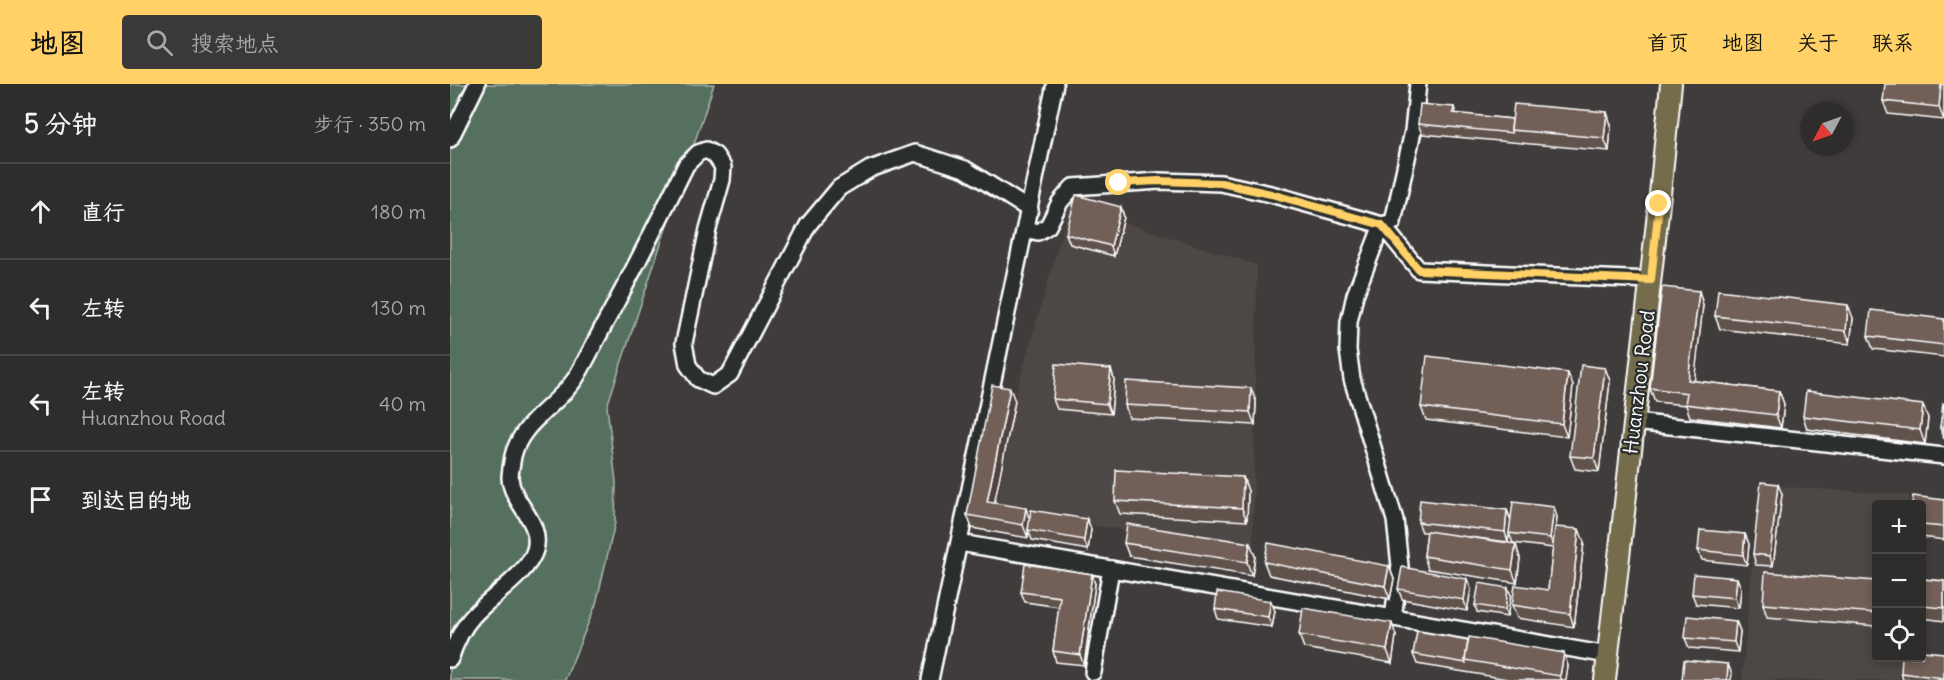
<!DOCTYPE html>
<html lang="zh">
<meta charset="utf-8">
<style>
body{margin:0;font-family:Delius,"LXGW WenKai TC",sans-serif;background:#3b3938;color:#f1f3f6}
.controls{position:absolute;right:18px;bottom:18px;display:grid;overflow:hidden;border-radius:6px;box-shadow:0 3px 9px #0003}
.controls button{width:54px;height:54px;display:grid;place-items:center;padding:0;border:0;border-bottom:2px solid #4a4948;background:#2f2d2c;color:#f1f3f6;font:30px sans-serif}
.compass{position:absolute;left:1350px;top:18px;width:54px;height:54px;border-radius:50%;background:#2f2d2c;box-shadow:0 3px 9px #0003;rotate:229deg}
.stop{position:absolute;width:18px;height:18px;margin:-14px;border:4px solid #ffd166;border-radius:50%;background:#fff}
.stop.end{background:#ffd166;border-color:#fff;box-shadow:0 2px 6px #0008}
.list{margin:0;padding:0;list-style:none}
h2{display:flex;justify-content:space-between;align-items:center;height:78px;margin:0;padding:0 24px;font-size:26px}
h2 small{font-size:20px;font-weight:400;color:#a7a8a9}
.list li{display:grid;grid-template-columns:39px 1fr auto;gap:18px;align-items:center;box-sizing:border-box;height:96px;padding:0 24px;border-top:2px solid #4a4948}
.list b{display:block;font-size:22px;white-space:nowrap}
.list p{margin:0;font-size:20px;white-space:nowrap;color:#a7a8a9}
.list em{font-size:20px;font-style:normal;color:#a7a8a9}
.icon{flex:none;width:33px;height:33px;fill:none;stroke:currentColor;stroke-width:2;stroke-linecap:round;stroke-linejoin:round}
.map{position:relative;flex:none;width:1494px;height:596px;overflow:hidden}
header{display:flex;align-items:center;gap:36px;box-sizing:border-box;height:84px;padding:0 30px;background:#ffd166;color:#111}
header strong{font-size:28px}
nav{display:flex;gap:33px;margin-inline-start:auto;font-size:21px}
.search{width:420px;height:54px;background:#3b3938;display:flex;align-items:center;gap:15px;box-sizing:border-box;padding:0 21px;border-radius:6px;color:#a7a8a9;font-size:22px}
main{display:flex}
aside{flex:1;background:#2f2d2c}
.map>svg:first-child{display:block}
.built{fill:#4e4644}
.green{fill:#56705f;stroke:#aab8af;stroke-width:1.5}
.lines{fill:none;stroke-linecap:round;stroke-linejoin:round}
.minor-casing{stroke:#fff;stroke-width:20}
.major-casing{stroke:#fff;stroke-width:24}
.minor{stroke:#2a2d2e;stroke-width:15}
.major{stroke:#746c4b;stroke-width:20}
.wall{fill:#61524c;stroke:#fff;stroke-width:1.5}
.shaded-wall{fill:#4f423e;stroke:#fff;stroke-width:1.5}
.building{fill:#715f58;stroke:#fff;stroke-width:1.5}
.route{stroke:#ffd166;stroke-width:8}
.labels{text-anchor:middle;stroke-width:4.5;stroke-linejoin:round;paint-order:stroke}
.street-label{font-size:20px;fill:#fff;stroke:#2a2d2e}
</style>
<header>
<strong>地图</strong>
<div class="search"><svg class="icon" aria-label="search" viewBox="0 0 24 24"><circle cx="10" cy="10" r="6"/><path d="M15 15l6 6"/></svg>搜索地点</div>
<nav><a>首页</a><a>地图</a><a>关于</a><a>联系</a></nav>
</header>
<main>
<aside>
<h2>5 分钟<small>步行 · 350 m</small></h2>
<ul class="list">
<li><svg class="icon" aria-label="ahead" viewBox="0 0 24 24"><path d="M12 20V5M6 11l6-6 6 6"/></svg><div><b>直行</b></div><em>180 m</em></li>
<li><svg class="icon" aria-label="left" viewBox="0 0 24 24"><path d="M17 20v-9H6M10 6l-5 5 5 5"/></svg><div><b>左转</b></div><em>130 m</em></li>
<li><svg class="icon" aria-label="left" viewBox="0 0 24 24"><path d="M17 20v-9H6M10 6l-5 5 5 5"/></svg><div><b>左转</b><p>Huanzhou Road</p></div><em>40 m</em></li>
<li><svg class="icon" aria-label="arrive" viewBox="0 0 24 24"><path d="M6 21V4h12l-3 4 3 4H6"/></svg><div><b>到达目的地</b></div></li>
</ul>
</aside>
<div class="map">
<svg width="1494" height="596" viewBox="0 0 1494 596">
<rect width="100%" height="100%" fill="#3f3c3b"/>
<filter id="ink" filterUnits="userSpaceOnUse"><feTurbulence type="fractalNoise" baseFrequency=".0167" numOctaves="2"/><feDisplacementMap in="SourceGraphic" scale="12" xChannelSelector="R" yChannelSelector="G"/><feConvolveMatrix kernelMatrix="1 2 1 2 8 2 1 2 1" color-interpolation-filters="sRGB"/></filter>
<g filter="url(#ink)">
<g class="built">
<path d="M620 121 807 181 803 464 546 428 566 308Z"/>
<path d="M1309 401 1459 411V420H1426V574H1451L1449 596H1292Z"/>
</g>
<path class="green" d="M0 0H264L157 322 166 398 165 439 146 520 115 596H0Z"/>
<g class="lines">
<defs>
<g id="minor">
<path d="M0 55 27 0"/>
<path d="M932 141 905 211 899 238 898 266 902 295 945 436 950 482 943 534"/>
<path d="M932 141 969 186 1201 196"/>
<path d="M575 145 588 148 598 142 610 118 623 103 709 97 771 99 821 110 932 141 943 138 963 47 968 0"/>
<path d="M1184 338 1494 372"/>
<path d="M510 459 1158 571"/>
<path d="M0 575C5 560 12 544 23 532 40 513 78 490 85 466 93 438 62 420 60 394 60 388 62 378 63 372 71 338 106 323 125 295 135 279 144 260 153 243 182 190 209 136 236 81L248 69 256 66 265 71 273 83 272 96 258 145 234 259 238 281 248 295 263 302 280 290 358 141 389 104 420 85 465 69 515 85 580 126"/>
<path d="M643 588 661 485"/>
<path d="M480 596 605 0"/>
</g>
<path id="major" d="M1155 596 1209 120 1221 0"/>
</defs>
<use href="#minor" class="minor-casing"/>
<use href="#major" class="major-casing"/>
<use href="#minor" class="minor"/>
<use href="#major" class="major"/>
</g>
<g class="wall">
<path d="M1494 0V36L1438 30 1433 17Z"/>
<path d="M1004 23 1006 30 1062 35 1161 41 1159 67 972 50 968 40Z"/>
<path d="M671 123 674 133 664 172 620 160 616 150Z"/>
<path d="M1249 207 1253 221 1244 297 1329 307 1334 320 1331 344 1240 333 1236 321 1205 318 1200 304Z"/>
<path d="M1265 232 1403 234 1400 260 1270 245Z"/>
<path d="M1494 235V273L1423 265 1418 252Z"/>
<path d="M1155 284 1160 297 1149 388 1125 385 1120 372Z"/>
<path d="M661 285 664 295 661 330 607 325 603 315Z"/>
<path d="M1123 302 1117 353 976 336 971 323Z"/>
<path d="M565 317 544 419 580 435H637L641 445 638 466 582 456 579 448 578 454 522 444 517 431Z"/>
<path d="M806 317 805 341 679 334 675 321Z"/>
<path d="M1494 320V355L1490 344Z"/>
<path d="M1353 332 1478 334 1475 360 1357 345Z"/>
<path d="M793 393 798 407 797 437 670 430 665 417Z"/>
<path d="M1332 410 1323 482 1306 481 1303 470Z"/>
<path d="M1494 416V456L1472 453V420Z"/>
<path d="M1057 426 1061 437 1058 458 1019 453 1070 474 1067 499 978 485 974 472 977 448H972L968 438Z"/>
<path d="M1107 433 1106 443 1134 458 1124 543 1067 534 1062 521 1098 506 1103 464 1063 459 1059 449Z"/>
<path d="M1295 450 1299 460 1297 481 1252 476 1248 466Z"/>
<path d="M674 459H800L805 472 802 492 679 472Z"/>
<path d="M814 478 939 482 944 495 940 515 819 491Z"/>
<path d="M642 490 645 500 634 581 606 578 603 567 609 523 575 518 571 508Z"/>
<path d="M1472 495 1494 497V537L1472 534Z"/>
<path d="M1426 497V542L1317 533 1313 520Z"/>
<path d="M1291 504 1289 524 1246 520 1242 510Z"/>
<path d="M948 505H1021L1017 527 952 515Z"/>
<path d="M1061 511 1057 533 1027 528 1025 521Z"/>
<path d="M765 525 825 527 822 543 768 535Z"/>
<path d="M1286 537 1290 547 1288 568 1239 564 1235 554Z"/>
<path d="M849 551 946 552 942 579 854 564Z"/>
<path d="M1018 556 1114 569 1118 582 1116 596H1063L967 580 963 570Z"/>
<path d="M1494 569V596H1453L1451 589Z"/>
</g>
<g class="shaded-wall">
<path d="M1491 0H1494V36L1489 23Z"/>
<path d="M1157 28 1161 41 1159 67 1154 54Z"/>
<path d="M671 123 674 133 664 172 661 162Z"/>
<path d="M1249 207 1253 221 1243 309 1238 296Z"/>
<path d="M1398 221 1403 234 1400 260 1396 247Z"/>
<path d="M1155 284 1160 297 1149 388 1144 374Z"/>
<path d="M661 285 664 295 661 330 657 320Z"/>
<path d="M1118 289 1123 302 1117 353 1112 340Z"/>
<path d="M560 304 565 317 542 431 537 418Z"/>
<path d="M801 304 806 317 805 341 800 328Z"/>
<path d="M1329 307 1334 320 1331 344 1326 331Z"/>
<path d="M1473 321 1478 334 1475 360 1470 346Z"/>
<path d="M793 393 798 407 797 437 792 424Z"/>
<path d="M1328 400 1332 410 1323 482 1320 472Z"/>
<path d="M1104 423 1107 433 1104 464 1100 454Z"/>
<path d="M576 424 580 437 578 446V454L573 441Z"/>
<path d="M1057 426 1061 437 1058 458 1055 448Z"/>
<path d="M637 435 641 445 638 466 634 456Z"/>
<path d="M1129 445 1134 458 1124 543 1120 530Z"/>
<path d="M1295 450 1299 460 1297 481 1293 471Z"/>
<path d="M800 459 805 472 802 492 797 478Z"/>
<path d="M1066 460 1070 474 1067 499 1062 486Z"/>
<path d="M939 482 944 495 940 515 935 502Z"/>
<path d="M642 490 645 500 634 581 630 571Z"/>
<path d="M1287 494 1291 504 1289 524 1285 514Z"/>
<path d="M1017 495 1021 505 1017 527 1014 516Z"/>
<path d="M1058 504 1061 511 1057 533 1055 526Z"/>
<path d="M821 517 825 527 822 543 818 533Z"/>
<path d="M1286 537 1290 547 1288 568 1284 558Z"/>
<path d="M942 539 946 552 942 579 937 566Z"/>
<path d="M1114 569 1118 582 1116 596H1112L1110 592Z"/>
<path d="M1278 580 1282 590 1281 596H1277Z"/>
</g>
<g class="building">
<path d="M1435 0H1491L1489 23 1433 17Z"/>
<path d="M970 20 1004 23 1003 29 1062 35 1061 46 1062 49 968 40Z"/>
<path d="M1064 20 1157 28 1154 54 1061 46Z"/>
<path d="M626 111 671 123 661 162 616 150Z"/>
<path d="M1212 203 1249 207 1238 296 1329 307 1326 331 1235 320 1237 309 1200 304Z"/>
<path d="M1268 206 1398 221 1396 247 1265 232Z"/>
<path d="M1421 226 1494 235V261L1418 252Z"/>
<path d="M977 272 1118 289 1112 340 971 323Z"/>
<path d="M606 280 661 285 657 320 603 315Z"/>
<path d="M1131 281 1155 284 1144 374 1120 372Z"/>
<path d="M676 297 801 304 800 328 675 321Z"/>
<path d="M542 301 560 304 537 418 576 424 573 441 517 431Z"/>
<path d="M1356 307 1473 321 1470 346 1353 332Z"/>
<path d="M1493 319 1494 320V345L1490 344Z"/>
<path d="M666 386 793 393 792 424 665 417Z"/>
<path d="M1311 398 1328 400 1320 472 1303 470Z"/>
<path d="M1463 412 1494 416V443L1472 441V420H1462Z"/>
<path d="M970 416 1057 426 1055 448 968 438Z"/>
<path d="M1063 418 1104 423 1100 454 1059 449Z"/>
<path d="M581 426 637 435 634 456 578 446Z"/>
<path d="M677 440 800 459 797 478 674 459Z"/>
<path d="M1105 443 1129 445 1120 530 1062 521 1065 501 1098 506Z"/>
<path d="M1250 446 1295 450 1293 471 1248 466Z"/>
<path d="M977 447 1066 460 1062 486 974 472Z"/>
<path d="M818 459 939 482 935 502 814 478Z"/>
<path d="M575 480 642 490 630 571 603 567 610 513 571 508Z"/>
<path d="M952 483 1017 495 1014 516 948 505Z"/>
<path d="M1315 488 1426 497V529L1313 520Z"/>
<path d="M1244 490 1287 494 1285 514 1242 510Z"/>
<path d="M1472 495 1494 497V524L1472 522Z"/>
<path d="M1029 499 1058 504 1055 526 1025 521Z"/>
<path d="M767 508 821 517 818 533 765 525Z"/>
<path d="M853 524 942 539 937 566 849 551Z"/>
<path d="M1237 532 1286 537 1284 558 1235 554Z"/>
<path d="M967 547 1018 556 1015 576 1016 579 963 570Z"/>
<path d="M1019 553 1114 569 1110 592 1015 576Z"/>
<path d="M1472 567 1494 569V594L1451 589 1452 573H1472Z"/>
<path d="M1234 576 1278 580 1277 596H1232Z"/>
</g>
</g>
<g class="lines" filter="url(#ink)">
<path class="route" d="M669 99 709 97 771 99 821 110 932 141 969 186 1201 196 1209 120"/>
</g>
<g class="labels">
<g class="street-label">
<text transform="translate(1189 298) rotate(-83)" y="7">Huanzhou Road</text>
</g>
</g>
</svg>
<div class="controls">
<button>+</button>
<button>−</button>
<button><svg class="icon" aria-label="locate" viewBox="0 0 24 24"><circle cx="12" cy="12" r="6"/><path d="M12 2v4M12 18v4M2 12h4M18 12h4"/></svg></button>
</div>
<svg class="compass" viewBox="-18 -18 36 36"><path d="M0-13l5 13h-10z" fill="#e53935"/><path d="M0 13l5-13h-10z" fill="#a7a8a9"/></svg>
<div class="stop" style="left:669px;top:99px"></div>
<div class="stop end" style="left:1209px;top:120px"></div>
</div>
</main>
